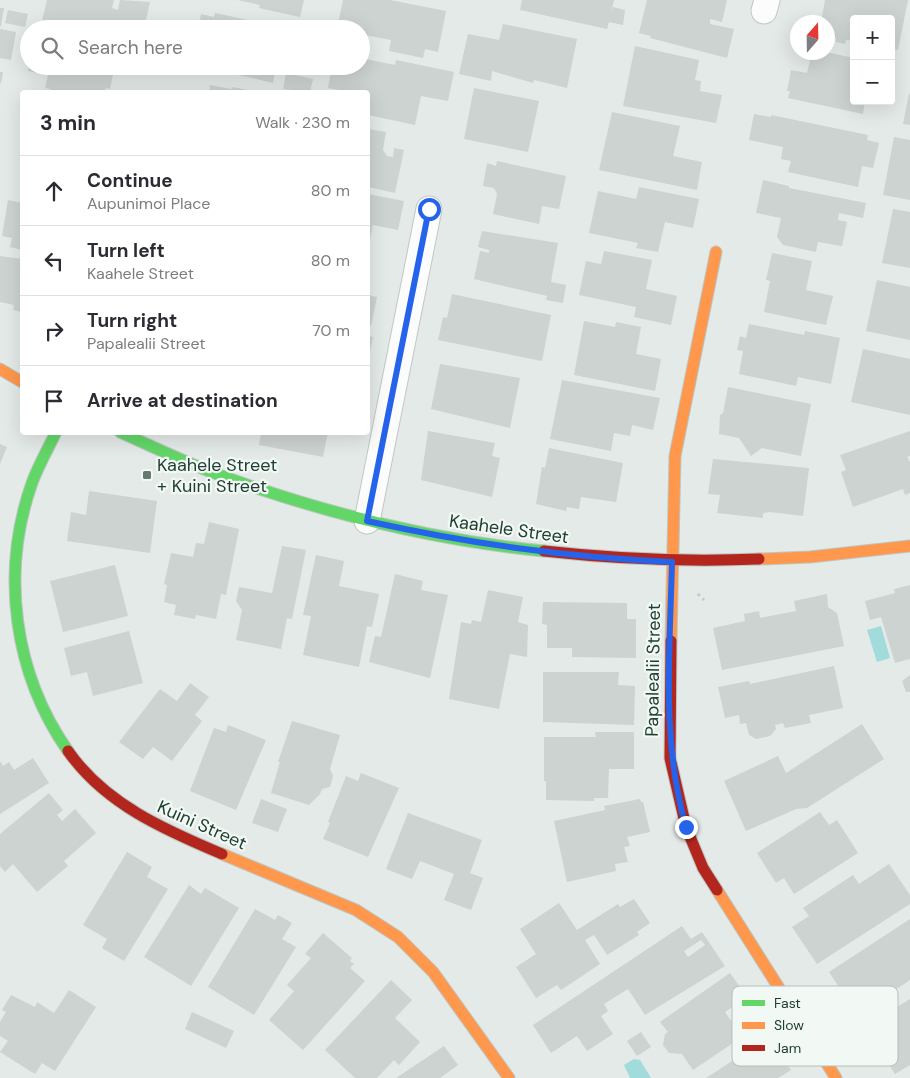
<!DOCTYPE html>
<meta charset="utf-8">
<style>
body{margin:0;font-family:"DM Sans",sans-serif;background:#f7f7f7;color:#2b2b33}
.controls{position:absolute;right:15px;top:15px;display:grid;overflow:hidden;border-radius:5px;box-shadow:0 5px 20px #0002}
.controls button{width:45px;height:45px;display:grid;place-items:center;padding:0;border:0;border-bottom:1px solid #e1e1e2;background:#fff;color:#2b2b33;font:25px sans-serif}
.compass{position:absolute;left:790px;top:15px;width:45px;height:45px;border-radius:50%;background:#fff;box-shadow:0 5px 20px #0002;rotate:20deg}
.stop{position:absolute;width:15px;height:15px;margin:-11px;border:4px solid #2563eb;border-radius:50%;background:#fff}
.stop.end{background:#2563eb;border-color:#fff;box-shadow:0 1px 5px #0008}
.list{margin:0;padding:0;list-style:none}
h2{display:flex;justify-content:space-between;align-items:center;height:65px;margin:0;padding:0 20px;font-size:21px}
h2 small{font-size:16px;font-weight:400;color:#7c7c81}
.list li{display:grid;grid-template-columns:32px 1fr auto;gap:15px;align-items:center;box-sizing:border-box;height:70px;padding:0 20px;border-top:1px solid #e1e1e2}
.list b{display:block;font-size:19px;white-space:nowrap}
.list p{margin:0;font-size:16px;white-space:nowrap;color:#7c7c81}
.list em{font-size:16px;font-style:normal;color:#7c7c81}
.icon{flex:none;width:28px;height:28px;fill:none;stroke:currentColor;stroke-width:2;stroke-linecap:round;stroke-linejoin:round}
.map{position:relative;flex:none;width:910px;height:1078px;overflow:hidden}
.search{position:absolute;background:#fff;box-shadow:0 5px 20px #0002;left:20px;top:20px;width:350px;height:55px;display:flex;align-items:center;gap:12px;box-sizing:border-box;padding:0 18px;border-radius:28px;color:#7c7c81;font-size:19px}
.panel{position:absolute;background:#fff;box-shadow:0 5px 20px #0002;left:20px;top:90px;width:350px;height:345px;border-radius:5px}
.map>svg:first-child{display:block}
.water{fill:#a1dbdb}
.building{fill:#ccd3d0;fill-rule:evenodd}
.lines{fill:none;stroke-linecap:round;stroke-linejoin:round}
.street-casing{stroke:#c1c7c4;stroke-width:27}
.fast-casing{stroke:#bdc6c2;stroke-width:13}
.slow-casing{stroke:#bdc6c2;stroke-width:13}
.jam-casing{stroke:#bdc6c2;stroke-width:13}
.path{stroke:#c1cac5;stroke-width:3;stroke-dasharray:2.5 4;stroke-linecap:butt}
.street{stroke:#fbfcfb;stroke-width:25}
.fast{stroke:#63d668;stroke-width:11}
.slow{stroke:#ff974d;stroke-width:11}
.jam{stroke:#b3261e;stroke-width:11}
.route{stroke:#2563eb;stroke-width:6}
.poi-dot{fill:#657b71;stroke:#f2f9f4;stroke-width:2}
.labels{text-anchor:middle;stroke-width:4.5;stroke-linejoin:round;paint-order:stroke}
.poi-label{font-size:18px;fill:#203f32;stroke:#f2f9f4;text-anchor:start}
.street-label{font-size:18px;fill:#203f32;stroke:#f2f9f4}
.key{fill:#f2f9f4;stroke:#b3c1ba;stroke-width:1}
.key-label{font-size:14px;fill:#203f32}
</style>
<div class="map">
<svg width="910" height="1078" viewBox="0 0 910 1078">
<rect width="100%" height="100%" fill="#e4eae7"/>
<g class="water">
<path d="M881 626 890 658 877 662 867 630Z"/>
<path d="M634 1059 640 1060 651 1078H630L624 1065Z"/>
</g>
<g class="building">
<path d="M47 0H114L112 8 118 10 120 0 150 2 144 29H40Z"/>
<path d="M238 0H304L300 17 259 8 260 5Z"/>
<path d="M343 0H390L446 11 438 52 425 49 423 58 389 51 391 40 365 35 363 47H361V29H337Z"/>
<path d="M522 0H614L611 13 613 7 625 10 623 25 609 22 607 29 520 10Z"/>
<path d="M647 0H727L722 22 710 19V24L734 29 727 58 650 38 651 36 639 33Z"/>
<path d="M825 0H908L898 50 891 49V19H854V41L846 40 845 44 836 42V38L828 36V22H821Z"/>
<path d="M0 8H4L1 26H0Z"/>
<path d="M8 10 28 14 25 27 5 23Z"/>
<path d="M215 13 286 28V29H198L201 14 214 17Z"/>
<path d="M503 24 577 39 567 88 534 80 533 83 492 71 491 81 459 74 468 34 499 40Z"/>
<path d="M0 29 16 32 11 60 0 58Z"/>
<path d="M635 46 699 60 695 80 701 81 700 91 722 95 716 123 623 106Z"/>
<path d="M812 52H826L854 58V101H865L863 114 788 98 790 91H787L791 70 807 73Z"/>
<path d="M361 58 395 65 396 60 454 72 448 101 421 96 415 125 368 115V92H350L328 88 332 66H361Z"/>
<path d="M29 66H49L47 75 28 71Z"/>
<path d="M50 66H94L114 70 110 89 106 88 105 92H50V89L45 88Z"/>
<path d="M200 66H276L273 83Z"/>
<path d="M0 72H3L1 83H0Z"/>
<path d="M286 73 313 79 310 92 283 89Z"/>
<path d="M210 85 232 89 233 87 257 92H209Z"/>
<path d="M474 88 539 101 528 152 464 139Z"/>
<path d="M909 94H910V125L903 124Z"/>
<path d="M870 101H884L883 105Z"/>
<path d="M612 112 680 126 673 156 702 162 697 190 599 170Z"/>
<path d="M754 114 771 117V115L868 135 867 140 879 143 873 168 862 166 858 187 788 172 791 161 781 159 783 147 749 140Z"/>
<path d="M368 129 386 132 383 150 387 156 393 157 394 148 404 150 395 193 368 187Z"/>
<path d="M894 137 910 140V200L883 195Z"/>
<path d="M497 161 566 176 559 209 542 206 539 224 493 214 497 194 494 188 483 186 487 163 496 166Z"/>
<path d="M763 180 789 186V188L866 203 863 218 839 213 838 220 847 222 842 246 818 242 816 252 783 245 777 237 781 218 756 213Z"/>
<path d="M639 187 699 199 693 228 665 222 658 252 636 248 638 243 589 233 598 191 636 199Z"/>
<path d="M368 194 404 201 398 230 373 225 368 250Z"/>
<path d="M8 200 22 203V250L10 247 12 238 2 236Z"/>
<path d="M893 209 910 212V268L882 263Z"/>
<path d="M482 231 558 243 551 282 566 285 563 303 546 300 547 296 474 279 480 251 489 253V250L478 247Z"/>
<path d="M604 251 652 260 646 289 677 296 671 325 634 317 636 307 579 295 586 261 601 264Z"/>
<path d="M772 253 812 261 806 290 833 296 826 325 764 312 770 281 766 280Z"/>
<path d="M0 256 22 259V312L13 310 14 305 0 302Z"/>
<path d="M877 280 910 287V340L866 331Z"/>
<path d="M452 294 551 315 542 361 438 340 443 317 447 318Z"/>
<path d="M368 295 377 297 371 326 368 325Z"/>
<path d="M584 321 615 327 616 322 641 327 636 354 661 359 655 391 574 375Z"/>
<path d="M749 324 804 335 805 331 840 338 831 384 798 377 796 386 739 374 743 351 737 350 740 336 746 338Z"/>
<path d="M368 336 373 337 368 362Z"/>
<path d="M863 349 910 359V415L851 402Z"/>
<path d="M440 364 520 378 510 428 431 409Z"/>
<path d="M562 380 660 398 653 430 632 425 630 436 614 433 611 451 550 439Z"/>
<path d="M728 387 811 404 801 456 762 448 751 456 739 438 719 434 720 415 723 413Z"/>
<path d="M428 431 495 443 492 456 500 458 492 497 421 480Z"/>
<path d="M910 431V456L907 457 910 462V493L905 495 903 489 853 507 841 472 846 470 840 455Z"/>
<path d="M261 432H328L323 457 259 445Z"/>
<path d="M0 444 7 447 0 464Z"/>
<path d="M549 448 623 463 616 502 581 497 579 509 567 507 566 511 536 504 542 467 545 468Z"/>
<path d="M713 459 809 468 803 516 770 512 763 513V518L717 513 720 495 708 494Z"/>
<path d="M89 491 157 501 150 553 67 541 71 512 86 515Z"/>
<path d="M209 522 239 529 226 595 221 594 216 619 196 615 195 619 174 615 176 605 164 602 167 585 164 584 171 553 193 557 196 543 204 544Z"/>
<path d="M282 546 306 550 292 619 287 618 281 649 236 640 242 610 236 601 239 587 272 593Z"/>
<path d="M316 555 344 561 339 586 379 594 372 627 367 626 359 667 303 655 311 616 303 615Z"/>
<path d="M115 565 128 616 63 632 50 581Z"/>
<path d="M395 574 423 581 421 590 448 595 430 678 369 662 375 636 381 637Z"/>
<path d="M910 585V659L895 663 881 617 870 620 865 601 895 593 894 589Z"/>
<path d="M488 590 523 597 518 622 528 625 527 657 510 654 499 709 449 699 461 622 471 624 472 620 481 622Z"/>
<path d="M827 594 828 607 837 613 844 646 722 670 713 628 745 621 744 614 759 611 760 618 796 611 794 601Z"/>
<path d="M543 602 627 603V619H636V658L572 657V648H547V625L542 624Z"/>
<path d="M129 631 143 683 93 696 87 672 71 676 64 648Z"/>
<path d="M834 666 843 708 809 715 811 723 785 728 783 723 775 725 776 729 770 736 756 739 749 735 746 723 740 724 739 715 725 718 718 687 749 681 750 684Z"/>
<path d="M543 672H619L618 685 635 686 634 725 543 722Z"/>
<path d="M910 675V692H906L902 681Z"/>
<path d="M190 683 209 697 195 715 202 721 172 761 153 747 143 759 119 742 160 689 177 701Z"/>
<path d="M292 721 340 735 330 769 333 776 330 787 322 789 320 794 309 805 271 793 280 762H278Z"/>
<path d="M862 724 884 759 807 808 796 809 746 831 724 781 778 756 786 773Z"/>
<path d="M228 725 266 740 236 810 190 791 214 728 226 732Z"/>
<path d="M595 732H634V769H609L608 798H594V801L546 800V781H544V737H596Z"/>
<path d="M33 758 49 783 0 814V761L3 766 9 762 14 770Z"/>
<path d="M361 773 399 788 368 857 323 839 330 823 328 822 346 776 358 781Z"/>
<path d="M49 793 63 810 57 815 62 821 75 809 96 833 64 861 68 866 37 892 13 864 5 872 0 866V834Z"/>
<path d="M261 799 287 809 278 832 252 823Z"/>
<path d="M640 799 641 802H643L650 832 627 837 630 846 624 847 628 862 615 864 616 871 567 882 554 821 605 810 604 806Z"/>
<path d="M820 812 829 825 837 820 858 853 794 894 784 878 776 883 757 853Z"/>
<path d="M408 813 482 840 470 873 483 878 471 910 444 900 454 874 420 861 412 879 386 869Z"/>
<path d="M127 852 152 867 147 877 168 889 124 961 102 948 107 939 83 925Z"/>
<path d="M889 864 910 895V904L817 964 792 927 809 916 803 908 853 875 859 884Z"/>
<path d="M189 885 201 894 205 888 239 908 191 986 144 957Z"/>
<path d="M634 899 650 923 637 932 639 935 607 955 594 935 585 940 600 964 561 990 557 985 536 998 516 967 536 954 520 929 559 903 577 930 618 904 620 907Z"/>
<path d="M255 909 275 920 278 915 292 923 282 939 296 947 254 1015 208 987Z"/>
<path d="M910 919V980L861 1013 848 994 845 996 829 972Z"/>
<path d="M682 926 691 939 702 932 725 966 645 1015 628 989 604 1004 608 1011 601 1016 613 1034 587 1051 577 1036 551 1053 533 1025ZM701 940 705 945 688 957 684 951Z"/>
<path d="M323 933 352 958 350 961 354 964 350 968 365 981 303 1050 269 1020 294 991 287 985 311 958 305 954Z"/>
<path d="M730 973 747 997 725 1012 742 1037 693 1070 682 1054 669 1053 663 1045 665 1034 668 1032 660 1022Z"/>
<path d="M391 980 412 1000 395 1018 420 1042 399 1065 394 1060 377 1078H355L325 1050Z"/>
<path d="M69 990 96 1007 55 1071 42 1063 35 1074 0 1052 8 1041 0 1036V1022L6 1012 2 1010 11 995 35 1007 37 1002 54 1013Z"/>
<path d="M910 999V1065L895 1074 867 1030 890 1016 887 1013Z"/>
<path d="M192 1012 234 1031 226 1048 185 1029Z"/>
<path d="M641 1032 651 1047 637 1056 627 1041Z"/>
<path d="M769 1037 791 1070 778 1078H706Z"/>
<path d="M444 1046 458 1065 440 1078H396Z"/>
</g>
<g class="lines">
<defs>
<g id="street">
<path d="M764 11 767 0"/>
<path d="M367 521 429 209"/>
</g>
<g id="fast">
<path d="M56 432C48 449 38 466 32 483 0 573 14 674 68 751"/>
<path d="M120 432C151 446 182 461 214 473 320 512 431 540 544 551"/>
</g>
<g id="slow">
<path d="M0 369 22 382"/>
<path d="M759 559 810 557 910 546"/>
<path d="M671 641 675 456 716 252"/>
<path d="M222 854 356 910 398 937 433 972 509 1078"/>
<path d="M717 890 836 1078"/>
</g>
<g id="jam">
<path d="M544 551C616 559 687 562 759 559"/>
<path d="M671 641 670 758 686 827 703 868 717 890"/>
<path d="M68 751C105 804 165 830 222 854"/>
</g>
</defs>
<use href="#street" class="street-casing"/>
<use href="#fast" class="fast-casing"/>
<use href="#slow" class="slow-casing"/>
<use href="#jam" class="jam-casing"/>
<path class="path" d="M698 594 704 600"/>
<use href="#street" class="street"/>
<use href="#fast" class="fast"/>
<use href="#slow" class="slow"/>
<use href="#jam" class="jam"/>
</g>
<g class="lines">
<path class="route" d="M429 209 367 521C471 544 565 557 672 562 670 650 661 741 686 827"/>
</g>
<rect class="poi-dot" x="142" y="470" width="10" height="10" rx="2.5"/>
<g class="labels">
<g class="poi-label">
<text x="157" y="471">Kaahele Street<tspan x="157" dy="21">+ Kuini Street</tspan></text>
</g>
<g class="street-label">
<text transform="translate(509 529) rotate(8)" y="6">Kaahele Street</text>
<text transform="translate(653 670) rotate(-89)" y="6">Papalealii Street</text>
<text transform="translate(202 825) rotate(24)" y="6">Kuini Street</text>
</g>
</g>
<rect x="732" y="986" width="166" height="80" rx="8" class="key"/>
<rect x="742" y="1000" width="23" height="6" fill="#63d668"/>
<rect x="742" y="1022" width="23" height="7" fill="#ff974d"/>
<rect x="742" y="1045" width="23" height="6" fill="#b3261e"/>
<g class="key-label">
<text x="774" y="1008">Fast</text>
<text x="774" y="1030">Slow</text>
<text x="774" y="1053">Jam</text>
</g>
</svg>
<div class="controls">
<button>+</button>
<button>−</button>
</div>
<svg class="compass" viewBox="-18 -18 36 36"><path d="M0-13l5 13h-10z" fill="#e53935"/><path d="M0 13l5-13h-10z" fill="#7c7c81"/></svg>
<div class="stop" style="left:429px;top:209px"></div>
<div class="stop end" style="left:686px;top:827px"></div>
<div class="search"><svg class="icon" aria-label="search" viewBox="0 0 24 24"><circle cx="10" cy="10" r="6"/><path d="M15 15l6 6"/></svg>Search here</div>
<section class="panel">
<h2>3 min<small>Walk · 230 m</small></h2>
<ul class="list">
<li><svg class="icon" aria-label="ahead" viewBox="0 0 24 24"><path d="M12 20V5M6 11l6-6 6 6"/></svg><div><b>Continue</b><p>Aupunimoi Place</p></div><em>80 m</em></li>
<li><svg class="icon" aria-label="left" viewBox="0 0 24 24"><path d="M17 20v-9H6M10 6l-5 5 5 5"/></svg><div><b>Turn left</b><p>Kaahele Street</p></div><em>80 m</em></li>
<li><svg class="icon" aria-label="right" viewBox="0 0 24 24"><path d="M7 20v-9h11M14 6l5 5-5 5"/></svg><div><b>Turn right</b><p>Papalealii Street</p></div><em>70 m</em></li>
<li><svg class="icon" aria-label="arrive" viewBox="0 0 24 24"><path d="M6 21V4h12l-3 4 3 4H6"/></svg><div><b>Arrive at destination</b></div></li>
</ul>
</section>
</div>
